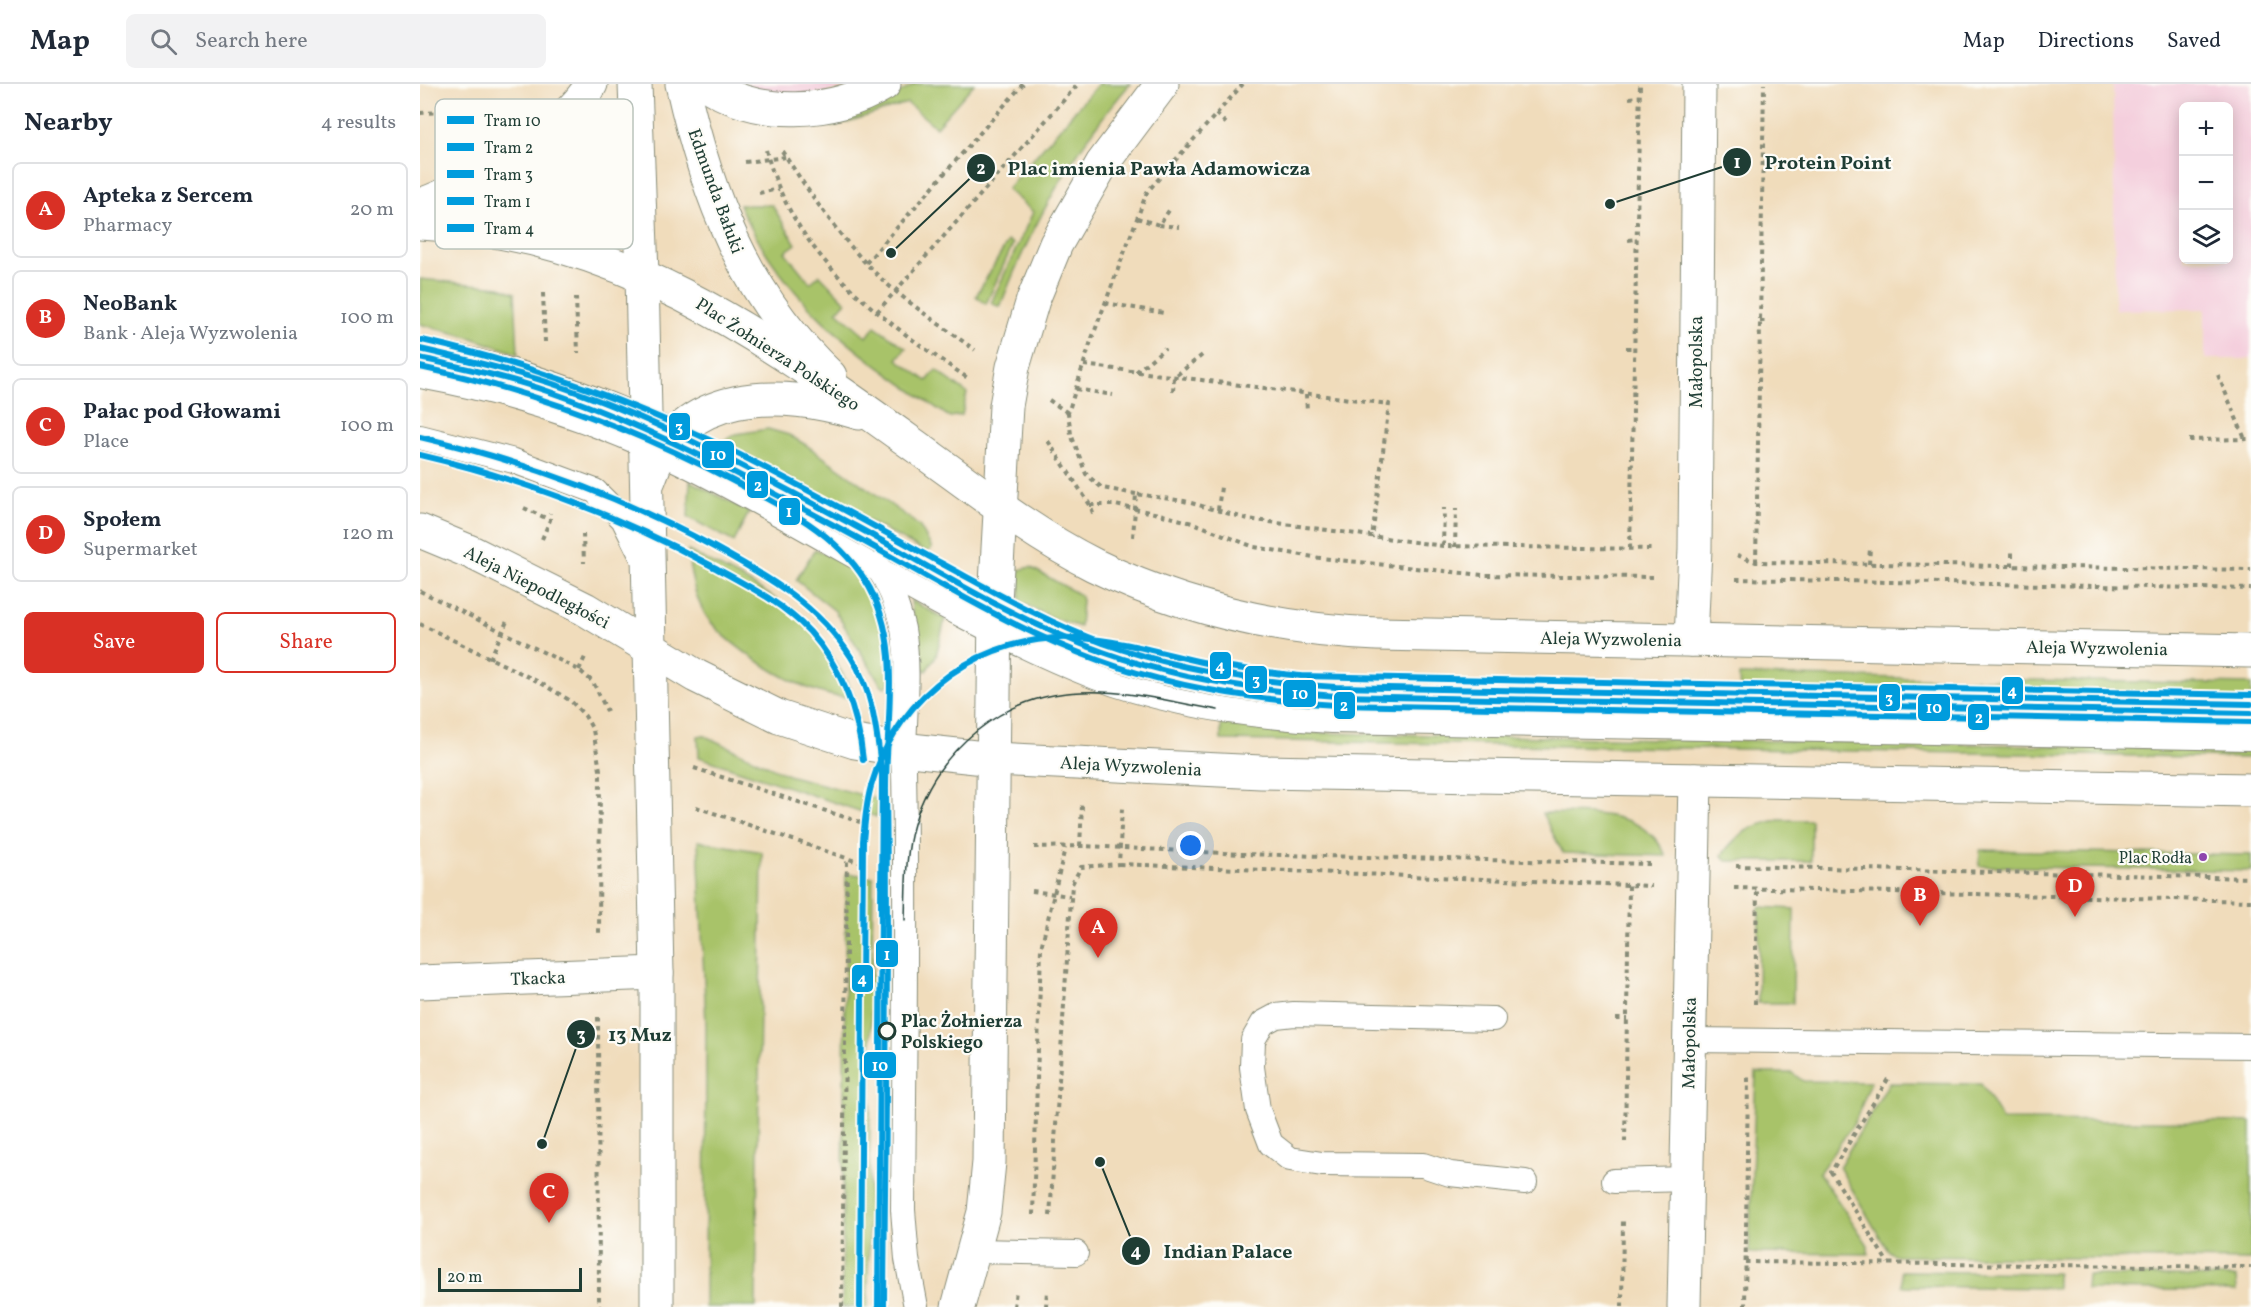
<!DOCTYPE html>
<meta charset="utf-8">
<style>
body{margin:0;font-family:Vollkorn,serif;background:#f2f2f3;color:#1f2937}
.controls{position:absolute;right:18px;top:18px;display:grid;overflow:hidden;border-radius:9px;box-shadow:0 3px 15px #0003}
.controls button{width:54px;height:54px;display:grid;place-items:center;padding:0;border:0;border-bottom:2px solid #e0e1e3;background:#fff;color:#1f2937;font:30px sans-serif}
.scale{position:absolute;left:18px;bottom:15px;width:144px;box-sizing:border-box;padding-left:6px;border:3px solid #1f3d34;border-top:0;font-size:16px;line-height:21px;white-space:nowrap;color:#1f3d34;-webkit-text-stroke:4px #fdfcf7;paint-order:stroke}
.you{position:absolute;left:771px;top:762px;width:21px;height:21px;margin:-15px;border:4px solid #fff;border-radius:50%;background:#1a73e8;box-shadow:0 0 0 9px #1a73e833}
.badge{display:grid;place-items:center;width:39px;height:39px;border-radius:50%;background:#d93025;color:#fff;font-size:20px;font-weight:700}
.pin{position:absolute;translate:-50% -50px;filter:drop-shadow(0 2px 3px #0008)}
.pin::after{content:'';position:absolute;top:32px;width:21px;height:18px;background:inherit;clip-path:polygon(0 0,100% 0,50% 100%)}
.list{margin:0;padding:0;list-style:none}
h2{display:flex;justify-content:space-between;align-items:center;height:78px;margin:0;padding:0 24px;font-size:26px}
h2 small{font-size:20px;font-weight:400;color:#747a83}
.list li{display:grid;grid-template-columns:39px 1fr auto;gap:18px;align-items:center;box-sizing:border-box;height:96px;margin:0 12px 12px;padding:0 12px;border:2px solid #e0e1e3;border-radius:9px}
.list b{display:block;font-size:22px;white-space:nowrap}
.list p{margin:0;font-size:20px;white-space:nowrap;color:#747a83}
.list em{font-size:20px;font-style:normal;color:#747a83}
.actions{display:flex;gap:12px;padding:18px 24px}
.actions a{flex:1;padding:14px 0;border:2px solid #d93025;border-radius:9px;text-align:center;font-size:21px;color:#d93025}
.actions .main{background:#d93025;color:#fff}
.icon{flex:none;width:33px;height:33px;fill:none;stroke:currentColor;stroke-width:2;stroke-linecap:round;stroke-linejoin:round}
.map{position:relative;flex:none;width:1831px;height:1223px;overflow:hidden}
header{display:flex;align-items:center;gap:36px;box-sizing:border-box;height:84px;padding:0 30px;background:#fff;border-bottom:2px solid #e0e1e3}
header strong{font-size:28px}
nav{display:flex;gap:33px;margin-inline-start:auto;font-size:21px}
.search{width:420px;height:54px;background:#f2f2f3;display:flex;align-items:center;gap:15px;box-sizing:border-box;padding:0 21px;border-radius:9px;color:#747a83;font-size:22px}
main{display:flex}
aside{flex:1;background:#fff}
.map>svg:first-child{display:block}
.built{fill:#f4cfdd;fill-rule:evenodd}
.green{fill:#a8c369;stroke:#64804e;stroke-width:1.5}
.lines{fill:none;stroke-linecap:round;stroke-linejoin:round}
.lane-casing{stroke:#888c78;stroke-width:26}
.street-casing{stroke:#888c78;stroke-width:35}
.secondary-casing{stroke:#888c78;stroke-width:35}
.path{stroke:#888c78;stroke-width:4;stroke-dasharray:4.5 4.5;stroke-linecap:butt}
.lane{stroke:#fff;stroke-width:24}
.street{stroke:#fff;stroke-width:33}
.secondary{stroke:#fff;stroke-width:33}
.tram{stroke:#1f3d34;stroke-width:1.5}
.tram-1-casing{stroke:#fdfcf7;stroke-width:10}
.tram-2-casing{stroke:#fdfcf7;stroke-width:10}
.tram-3-casing{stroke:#fdfcf7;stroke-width:10}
.tram-4-casing{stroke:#fdfcf7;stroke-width:10}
.tram-5-casing{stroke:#fdfcf7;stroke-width:10}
.tram-1{stroke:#009cdd;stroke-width:6}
.tram-2{stroke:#009cdd;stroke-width:6}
.tram-3{stroke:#009cdd;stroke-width:6}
.tram-4{stroke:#009cdd;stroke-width:6}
.tram-5{stroke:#009cdd;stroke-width:6}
.bus-dot{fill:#8e44ad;stroke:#fdfcf7;stroke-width:2}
.stop-dot{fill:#fdfcf7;stroke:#1f3d34;stroke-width:3}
.labels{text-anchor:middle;stroke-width:4.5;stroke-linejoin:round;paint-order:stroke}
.bus-label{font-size:16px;fill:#1f3d34;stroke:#fdfcf7;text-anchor:end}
.street-label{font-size:18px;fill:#1f3d34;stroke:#fdfcf7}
.stop-label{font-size:18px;font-weight:bold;fill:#1f3d34;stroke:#fdfcf7;text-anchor:start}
.key{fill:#fdfcf7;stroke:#bac3bc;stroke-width:1.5}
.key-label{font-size:16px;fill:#1f3d34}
.leader{fill:none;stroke:#1f3d34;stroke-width:2}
.callout-dot{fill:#1f3d34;stroke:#fdfcf7;stroke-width:2}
.mark-label{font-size:18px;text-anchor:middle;font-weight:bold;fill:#fff}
.callout-label{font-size:20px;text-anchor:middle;font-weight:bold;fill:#1f3d34;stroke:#fdfcf7;stroke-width:4.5;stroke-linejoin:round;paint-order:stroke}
.line-badge{stroke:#fdfcf7;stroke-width:2}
.badge-label{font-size:16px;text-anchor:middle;font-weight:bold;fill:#fff}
</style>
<header>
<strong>Map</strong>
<div class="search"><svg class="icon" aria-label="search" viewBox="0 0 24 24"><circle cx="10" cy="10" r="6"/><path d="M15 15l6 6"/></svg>Search here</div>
<nav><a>Map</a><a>Directions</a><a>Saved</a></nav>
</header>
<main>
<aside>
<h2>Nearby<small>4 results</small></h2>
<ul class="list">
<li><span class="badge">A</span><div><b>Apteka z Sercem</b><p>Pharmacy</p></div><em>20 m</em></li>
<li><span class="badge">B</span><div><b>NeoBank</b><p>Bank · Aleja Wyzwolenia</p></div><em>100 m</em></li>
<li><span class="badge">C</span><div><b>Pałac pod Głowami</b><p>Place</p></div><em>100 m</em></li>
<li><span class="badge">D</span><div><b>Społem</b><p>Supermarket</p></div><em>120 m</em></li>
</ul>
<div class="actions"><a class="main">Save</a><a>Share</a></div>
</aside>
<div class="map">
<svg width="1831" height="1223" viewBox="0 0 1831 1223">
<rect width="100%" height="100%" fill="#fdfcf7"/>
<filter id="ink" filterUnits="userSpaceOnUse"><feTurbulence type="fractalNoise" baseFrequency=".0167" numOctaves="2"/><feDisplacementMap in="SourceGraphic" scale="12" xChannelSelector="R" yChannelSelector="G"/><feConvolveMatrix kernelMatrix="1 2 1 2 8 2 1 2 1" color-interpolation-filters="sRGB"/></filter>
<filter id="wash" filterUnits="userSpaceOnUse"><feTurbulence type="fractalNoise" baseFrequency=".008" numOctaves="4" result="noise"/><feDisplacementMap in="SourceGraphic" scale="24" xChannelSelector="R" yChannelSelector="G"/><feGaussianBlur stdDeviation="1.35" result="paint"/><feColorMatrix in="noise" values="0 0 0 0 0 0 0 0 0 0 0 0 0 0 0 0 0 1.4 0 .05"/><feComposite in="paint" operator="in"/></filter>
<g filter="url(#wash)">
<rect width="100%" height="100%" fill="#f0dcbb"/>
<g class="built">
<path d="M301 0H444L375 15Z"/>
<path d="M1693 0H1831V275H1785V225L1695 226ZM1808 22V176H1764V22Z"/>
</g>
<g class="green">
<path d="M495 0H554L516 43 487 19 412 43 410 38 458 22Z"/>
<path d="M678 0H710C654 64 610 144 580 223L571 219 613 128 587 105Z"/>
<path d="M319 121H352L376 160 365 168 390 199 400 191 426 218 417 227 447 253 455 242 486 264 477 275 507 297 516 286 547 309 542 331 530 333 525 330C436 268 368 223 319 121Z"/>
<path d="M588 157 593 160 566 220 556 212Z"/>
<path d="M0 195 80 203 95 209 98 270 52 254 0 240Z"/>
<path d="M348 345 369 351 386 361 488 433 500 443 512 464 508 468 502 466 301 358 316 350Z"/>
<path d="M270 397 329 428 314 458 268 433Z"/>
<path d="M395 465C447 488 460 503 468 560 470 573 474 590 469 601L464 603 460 599 415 527 376 496Z"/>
<path d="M268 467C348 507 394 527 434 612 397 621 308 564 287 533 274 514 270 490 268 467Z"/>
<path d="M610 483 660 511 662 516 660 543 633 534 600 518 599 486Z"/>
<path d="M491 516 525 535 516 572 506 587 498 583Z"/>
<path d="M1319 591 1831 600V616L1343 608 1320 611Z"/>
<path d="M801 640 858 648 900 649 1831 665V674L801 656Z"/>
<path d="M283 651 368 691 457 715V733L279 673 278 652Z"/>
<path d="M1122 729C1166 730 1225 723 1246 772L1143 769Z"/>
<path d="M1359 736H1391V777H1306L1302 771C1318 749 1332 740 1359 736Z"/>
<path d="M278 757 342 768 336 1223H285L286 941Z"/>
<path d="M1560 766 1831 771V787L1559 782Z"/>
<path d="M426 789 453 793 448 1223H422Z"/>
<path d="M1339 823 1374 825 1373 919H1338Z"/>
<path d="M1336 989H1372L1383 997 1451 998 1435 1038 1399 1089 1448 1161V1170L1329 1169Z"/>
<path d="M1469 999 1561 1000 1582 1036 1831 1038V1176L1477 1172 1468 1167 1419 1083Z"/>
<path d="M1481 1187 1637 1189V1204L1482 1202Z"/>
<path d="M1667 1191 1816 1193 1817 1207 1666 1205Z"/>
</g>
</g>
<g filter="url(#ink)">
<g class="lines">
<defs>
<g id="lane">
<path d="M0 265C181 297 332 387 491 473 554 507 615 544 682 568 758 595 836 608 916 612L1831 629"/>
<path d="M0 292C82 307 165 333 240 368 386 437 525 534 675 593 751 622 832 633 912 637L1831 654"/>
<path d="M0 353 94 377 175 407 203 435 224 477"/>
<path d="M457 482C470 501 478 523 483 545 491 591 483 639 484 686 487 832 484 980 483 1126L487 1175 496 1223"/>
<path d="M1073 935 874 930 856 932 843 939 833 956 832 983 838 1026 851 1060 870 1075 902 1080 1003 1081 1030 1090 1105 1098"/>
<path d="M1269 956 1831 962"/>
<path d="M1194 1097 1267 1095"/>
<path d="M554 1167 656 1169"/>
</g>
<g id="street">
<path d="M215 0 222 190"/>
<path d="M262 0C287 112 325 212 410 292"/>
<path d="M286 0C339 35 412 31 464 0"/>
<path d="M0 121C46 106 150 44 171 0"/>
<path d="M1271 556 1275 465 1279 0"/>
<path d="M0 898 237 889"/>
<path d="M1264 1223 1275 696"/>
</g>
<g id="secondary">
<path d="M0 139C205 149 345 254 505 369 559 408 614 451 674 481 762 524 859 546 957 550L1831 567"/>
<path d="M222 190 237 889V1223"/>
<path d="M229 396C258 303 362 305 439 329"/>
<path d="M0 447 53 469 165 525 276 592 359 633 435 658 472 664 574 675 841 688 1831 706"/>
<path d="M538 1223 564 1128 569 1078 575 518 586 322 593 283 613 216 636 160 682 80 742 0"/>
</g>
</defs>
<use href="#lane" class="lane-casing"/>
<use href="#street" class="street-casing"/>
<use href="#secondary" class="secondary-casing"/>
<g class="path">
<path d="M1209 14 1220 13"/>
<path d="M0 29 83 26"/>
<path d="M796 30 809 42"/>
<path d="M346 66C375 176 461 235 549 295"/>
<path d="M362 67C393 114 425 162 467 200 495 224 526 245 555 266"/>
<path d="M325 78 366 73"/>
<path d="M152 81 154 122"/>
<path d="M152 85 173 84"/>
<path d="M339 109 359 105"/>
<path d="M154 115H179"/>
<path d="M717 134 739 141 750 125"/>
<path d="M739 141 759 143"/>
<path d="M1208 156 1217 155"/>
<path d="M446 179 603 0"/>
<path d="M123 209 125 258"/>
<path d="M156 213 158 269"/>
<path d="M685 219 744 229"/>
<path d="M457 228 658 0"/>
<path d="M1340 237H1349"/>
<path d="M1206 264H1215"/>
<path d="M664 281 969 320 952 454"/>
<path d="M716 288 745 264"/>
<path d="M1798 291 1825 355"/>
<path d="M656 305 693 311"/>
<path d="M753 307 754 293 785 269"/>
<path d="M886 310 887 327"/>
<path d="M629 316 648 329"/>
<path d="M1769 356 1831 355"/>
<path d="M628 357 670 421 674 432"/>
<path d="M716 410 682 404 666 390 651 350 648 329 671 257 727 108 823 0"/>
<path d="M670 421H695L739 430 776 440 834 463 900 474 1062 491 1233 493"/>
<path d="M104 424 130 436"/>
<path d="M798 426 801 403"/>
<path d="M163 450 164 479"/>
<path d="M713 453 716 410 764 417 828 435 1023 462 1233 465"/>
<path d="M122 455 130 436V429"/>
<path d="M1023 462 1024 424"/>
<path d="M1035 463 1036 425"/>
<path d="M1210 465 1220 0"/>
<path d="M1317 471 1336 478 1831 486"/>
<path d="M1336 478 1344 0"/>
<path d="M1449 480 1450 463"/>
<path d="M1592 482V464"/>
<path d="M1316 495 1831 505"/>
<path d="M0 507 159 586 173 598 187 627"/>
<path d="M0 540 119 598 151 617 165 632 173 646 180 686 179 850"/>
<path d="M70 575 88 535"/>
<path d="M159 586 165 573"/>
<path d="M274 684 446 740"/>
<path d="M276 723 447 781"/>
<path d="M660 762 662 721"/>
<path d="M614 763 665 762 821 770 1230 780"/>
<path d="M699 780 1232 802"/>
<path d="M1316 782 1831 794"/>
<path d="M1314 804 1831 817"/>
<path d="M612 807 650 812"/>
<path d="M1335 920 1337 804"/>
<path d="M178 933 179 1223"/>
<path d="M1196 935H1207"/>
<path d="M1468 995 1411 1088 1468 1179"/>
<path d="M1205 1058 1209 801"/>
<path d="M613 1131 621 864 645 764"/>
<path d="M630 1132 652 800 661 783 699 780 702 724"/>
<path d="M1325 1178 1831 1183"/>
<path d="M422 1223 427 774"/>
<path d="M594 1223 596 1206"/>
<path d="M626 1223 627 1206"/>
<path d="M1202 1223 1203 1135"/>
<path d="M1325 1223 1328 993"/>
</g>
<use href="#lane" class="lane"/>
<use href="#street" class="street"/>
<use href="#secondary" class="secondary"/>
<path class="tram" d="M485 836C486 805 485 770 494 740 516 666 583 610 662 608 707 606 753 618 798 626"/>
<defs>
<g id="tram-1">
<path d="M0 265C44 275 87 285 130 299 237 334 336 389 435 442 516 486 596 537 683 568 758 595 836 607 916 612L1831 629"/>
<path d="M0 353C103 377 200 412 294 463 347 492 398 521 431 573 454 608 457 651 462 691L458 1223"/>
</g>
<path id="tram-2" d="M0 274C44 284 87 293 130 308 236 345 336 399 434 452 514 496 592 545 678 576 754 604 835 616 916 621L1831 638"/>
<path id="tram-3" d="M2 256C113 281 216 319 318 370 386 404 452 441 519 478 573 507 626 538 683 559 758 586 837 598 916 603L1831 620"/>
<g id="tram-4">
<path d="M0 283C110 306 214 345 313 397 362 422 415 448 445 496 485 559 465 639 466 709 469 880 465 1051 464 1223"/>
<path d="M0 371C103 395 199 432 292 482 327 501 363 519 390 548 422 584 438 628 443 676"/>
</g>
<path id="tram-5" d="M440 1223 443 757C445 738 446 717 452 699 479 608 564 549 658 554 700 556 741 569 782 578 815 585 848 588 881 592L1831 611"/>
</defs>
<use href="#tram-1" class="tram-1-casing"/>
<use href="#tram-2" class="tram-2-casing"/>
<use href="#tram-3" class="tram-3-casing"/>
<use href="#tram-4" class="tram-4-casing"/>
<use href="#tram-5" class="tram-5-casing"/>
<use href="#tram-1" class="tram-1"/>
<use href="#tram-2" class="tram-2"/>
<use href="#tram-3" class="tram-3"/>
<use href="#tram-4" class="tram-4"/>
<use href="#tram-5" class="tram-5"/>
</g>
</g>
<circle class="bus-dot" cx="1783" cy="773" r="5"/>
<circle class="stop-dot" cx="467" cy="947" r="8"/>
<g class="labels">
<g class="bus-label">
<text x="1772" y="779">Plac Rodła</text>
</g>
<g class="street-label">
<text transform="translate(296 107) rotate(70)" y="6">Edmunda Bałuki</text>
<text transform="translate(358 270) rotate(33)" y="6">Plac Żołnierza Polskiego</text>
<text transform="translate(1276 278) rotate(-90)" y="6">Małopolska</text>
<text transform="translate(117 503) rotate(27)" y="6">Aleja Niepodległości</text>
<text transform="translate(1191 555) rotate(1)" y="6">Aleja Wyzwolenia</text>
<text transform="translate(1677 564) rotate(1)" y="6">Aleja Wyzwolenia</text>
<text transform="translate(711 682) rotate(3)" y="6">Aleja Wyzwolenia</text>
<text transform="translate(118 894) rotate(-2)" y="6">Tkacka</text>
<text transform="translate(1269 959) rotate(-89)" y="6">Małopolska</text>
</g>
<g class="stop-label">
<text x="481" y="943">Plac Żołnierza<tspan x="481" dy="21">Polskiego</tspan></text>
</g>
</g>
<rect x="15" y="15" width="198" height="150" rx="9" class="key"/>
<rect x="27" y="32" width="27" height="8" fill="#009cdd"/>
<rect x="27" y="59" width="27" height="8" fill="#009cdd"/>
<rect x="27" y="86" width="27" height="8" fill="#009cdd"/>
<rect x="27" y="113" width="27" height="8" fill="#009cdd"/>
<rect x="27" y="140" width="27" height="8" fill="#009cdd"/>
<g class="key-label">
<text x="64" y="42">Tram 10</text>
<text x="64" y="69">Tram 2</text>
<text x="64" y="96">Tram 3</text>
<text x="64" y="123">Tram 1</text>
<text x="64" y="150">Tram 4</text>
</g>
<path class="leader" d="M1190 120L1317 78M471 169L561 84M122 1060L161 950M680 1078L716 1167"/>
<g class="callout-dot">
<circle cx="1190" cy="120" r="6"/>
<circle cx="471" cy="169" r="6"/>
<circle cx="122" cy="1060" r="6"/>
<circle cx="680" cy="1078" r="6"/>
<circle cx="1317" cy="78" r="15"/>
<circle cx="561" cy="84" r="15"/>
<circle cx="161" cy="950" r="15"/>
<circle cx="716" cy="1167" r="15"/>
</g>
<g class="mark-label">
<text x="1317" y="84">1</text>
<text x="561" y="90">2</text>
<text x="161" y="957">3</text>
<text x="716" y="1173">4</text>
</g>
<g class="callout-label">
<text x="1408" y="85">Protein Point</text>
<text x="739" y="91">Plac imienia Pawła Adamowicza</text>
<text x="220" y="957">13 Muz</text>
<text x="808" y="1174">Indian Palace</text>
</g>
<g class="line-badge">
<rect x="248" y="328" width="23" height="29" rx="6" fill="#009cdd"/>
<rect x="281" y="356" width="34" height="29" rx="6" fill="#009cdd"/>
<rect x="326" y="386" width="23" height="29" rx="6" fill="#009cdd"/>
<rect x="358" y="413" width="23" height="29" rx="6" fill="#009cdd"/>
<rect x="789" y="567" width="23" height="29" rx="6" fill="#009cdd"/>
<rect x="824" y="581" width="24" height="29" rx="6" fill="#009cdd"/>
<rect x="1581" y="592" width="23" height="29" rx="6" fill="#009cdd"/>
<rect x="862" y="595" width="35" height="29" rx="6" fill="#009cdd"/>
<rect x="1458" y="599" width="23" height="29" rx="6" fill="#009cdd"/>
<rect x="913" y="607" width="23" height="29" rx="6" fill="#009cdd"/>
<rect x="1497" y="609" width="34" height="29" rx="6" fill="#009cdd"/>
<rect x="1547" y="619" width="23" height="28" rx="6" fill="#009cdd"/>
<rect x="455" y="855" width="24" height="29" rx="6" fill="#009cdd"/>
<rect x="431" y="880" width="23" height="29" rx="6" fill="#009cdd"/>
<rect x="443" y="967" width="34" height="28" rx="6" fill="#009cdd"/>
</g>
<g class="badge-label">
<text x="259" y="348">3</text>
<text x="298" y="376">10</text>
<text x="338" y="407">2</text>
<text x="369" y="433">1</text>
<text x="800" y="587">4</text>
<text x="836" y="601">3</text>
<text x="1592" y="612">4</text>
<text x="880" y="615">10</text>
<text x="1469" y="619">3</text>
<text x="924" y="627">2</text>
<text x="1514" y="629">10</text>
<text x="1559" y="639">2</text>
<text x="467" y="876">1</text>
<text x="442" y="900">4</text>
<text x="460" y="987">10</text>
</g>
</svg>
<div class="controls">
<button>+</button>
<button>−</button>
<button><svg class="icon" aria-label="layers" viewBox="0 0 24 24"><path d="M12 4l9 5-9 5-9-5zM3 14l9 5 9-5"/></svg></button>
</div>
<div class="scale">20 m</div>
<div class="you"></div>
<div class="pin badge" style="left:678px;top:874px">A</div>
<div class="pin badge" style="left:1500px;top:842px">B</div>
<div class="pin badge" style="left:129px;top:1139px">C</div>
<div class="pin badge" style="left:1655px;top:833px">D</div>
</div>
</main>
